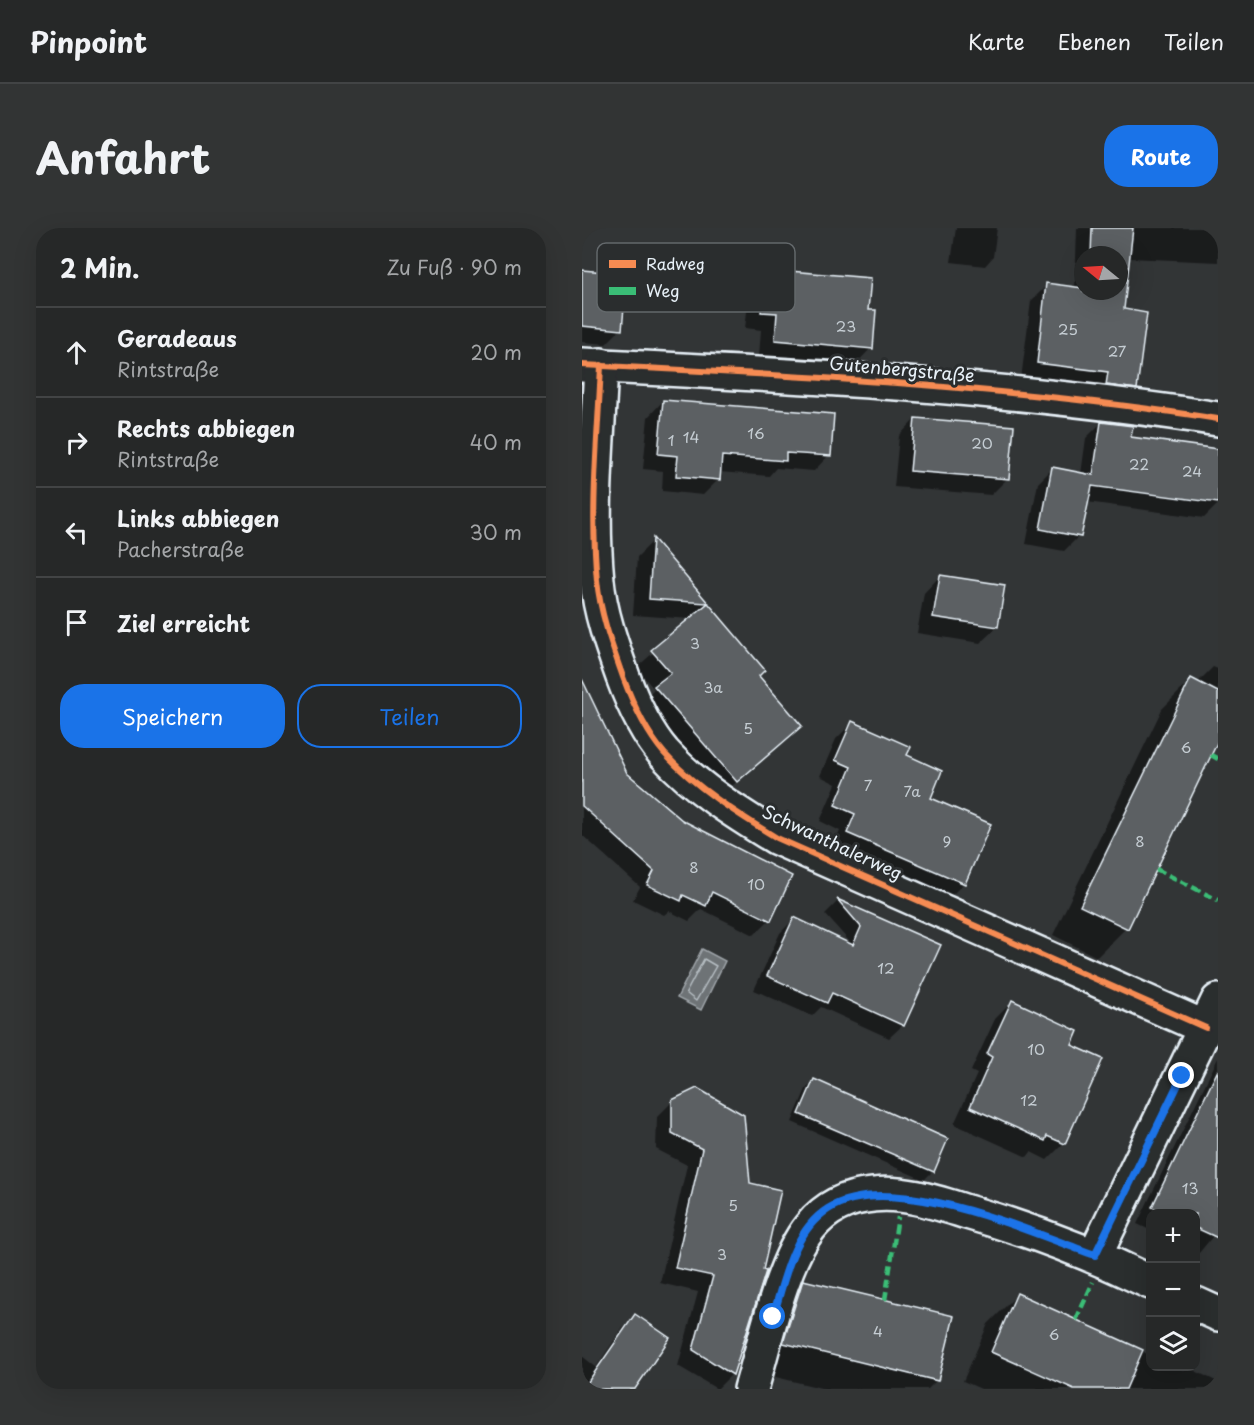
<!DOCTYPE html>
<html lang="de">
<meta charset="utf-8">
<style>
body{margin:0;font-family:"Playpen Sans",sans-serif;background:#323434;color:#f1f3f6}
.controls{position:absolute;right:18px;bottom:18px;display:grid;overflow:hidden;border-radius:12px;box-shadow:0 6px 24px #0002}
.controls button{width:54px;height:54px;display:grid;place-items:center;padding:0;border:0;border-bottom:2px solid #424445;background:#262828;color:#f1f3f6;font:30px sans-serif}
.compass{position:absolute;left:492px;top:18px;width:54px;height:54px;border-radius:50%;background:#262828;box-shadow:0 6px 24px #0002;rotate:288deg}
.stop{position:absolute;width:18px;height:18px;margin:-14px;border:4px solid #1a73e8;border-radius:50%;background:#fff}
.stop.end{background:#1a73e8;border-color:#fff;box-shadow:0 2px 6px #0008}
.list{margin:0;padding:0;list-style:none}
h2{display:flex;justify-content:space-between;align-items:center;height:78px;margin:0;padding:0 24px;font-size:26px}
h2 small{font-size:20px;font-weight:400;color:#a4a6a8}
.list li{display:grid;grid-template-columns:39px 1fr auto;gap:18px;align-items:center;box-sizing:border-box;height:90px;padding:0 24px;border-top:2px solid #424445}
.list b{display:block;font-size:22px;white-space:nowrap}
.list p{margin:0;font-size:20px;white-space:nowrap;color:#a4a6a8}
.list em{font-size:20px;font-style:normal;color:#a4a6a8}
.actions{display:flex;gap:12px;padding:18px 24px}
.actions a{flex:1;padding:14px 0;border:2px solid #1a73e8;border-radius:24px;text-align:center;font-size:21px;color:#1a73e8}
.actions .main{background:#1a73e8;color:#fff}
.icon{flex:none;width:33px;height:33px;fill:none;stroke:currentColor;stroke-width:2;stroke-linecap:round;stroke-linejoin:round}
.map{position:relative;flex:none;width:636px;height:1161px;overflow:hidden;border-radius:24px}
header{display:flex;align-items:center;gap:36px;box-sizing:border-box;height:84px;padding:0 30px;background:#262828;border-bottom:2px solid #424445}
header strong{font-size:28px}
nav{display:flex;gap:33px;margin-inline-start:auto;font-size:21px}
.intro{display:flex;align-items:center;justify-content:space-between;box-sizing:border-box;height:144px;padding:0 36px}
h1{margin:0;font-size:42px}
.button{padding:15px 27px;border-radius:24px;background:#1a73e8;color:#fff;font-size:21px;font-weight:700}
main{display:flex;gap:36px;padding:0 36px}
aside{flex:1;background:#262828;border-radius:24px;box-shadow:0 6px 24px #0002}
.map>svg:first-child{display:block}
.water{fill:#6e7376;stroke:#9fa5aa;stroke-width:1.5}
.shadow{fill:#0007;fill-rule:evenodd}
.lines{fill:none;stroke-linecap:round;stroke-linejoin:round}
.shore{stroke:#b7bfc4;stroke-width:1.5}
.building{fill:#5c6063;stroke:#e8f1f8;stroke-width:1.5}
.minor-casing{stroke:#e8f1f8;stroke-width:38}
.minor{stroke:#2a2d2e;stroke-width:33}
.quiet{stroke:#3abd76;stroke-width:4.5;stroke-dasharray:9 4.5;stroke-linecap:butt}
.cycleway-casing{stroke:#2a2d2e;stroke-width:10}
.cycleway{stroke:#f68b52;stroke-width:6}
.route{stroke:#1a73e8;stroke-width:8}
.labels{text-anchor:middle;stroke-width:6;stroke-linejoin:round;paint-order:stroke}
.number-label{font-size:15px;fill:#c5cdd3}
.street-label{font-size:18px;fill:#e8f1f8;stroke:#2a2d2e}
.key{fill:#2a2d2e;stroke:#63686b;stroke-width:1.5}
.key-label{font-size:16px;fill:#e8f1f8}
</style>
<header>
<strong>Pinpoint</strong>
<nav><a>Karte</a><a>Ebenen</a><a>Teilen</a></nav>
</header>
<div class="intro"><h1>Anfahrt</h1><a class="button">Route</a></div>
<main>
<aside>
<h2>2 Min.<small>Zu Fuß · 90 m</small></h2>
<ul class="list">
<li><svg class="icon" aria-label="ahead" viewBox="0 0 24 24"><path d="M12 20V5M6 11l6-6 6 6"/></svg><div><b>Geradeaus</b><p>Rintstraße</p></div><em>20 m</em></li>
<li><svg class="icon" aria-label="right" viewBox="0 0 24 24"><path d="M7 20v-9h11M14 6l5 5-5 5"/></svg><div><b>Rechts abbiegen</b><p>Rintstraße</p></div><em>40 m</em></li>
<li><svg class="icon" aria-label="left" viewBox="0 0 24 24"><path d="M17 20v-9H6M10 6l-5 5 5 5"/></svg><div><b>Links abbiegen</b><p>Pacherstraße</p></div><em>30 m</em></li>
<li><svg class="icon" aria-label="arrive" viewBox="0 0 24 24"><path d="M6 21V4h12l-3 4 3 4H6"/></svg><div><b>Ziel erreicht</b></div></li>
</ul>
<div class="actions"><a class="main">Speichern</a><a>Teilen</a></div>
</aside>
<div class="map">
<svg width="636" height="1161" viewBox="0 0 636 1161">
<rect width="100%" height="100%" fill="#323536"/>
<filter id="ink" filterUnits="userSpaceOnUse"><feTurbulence type="fractalNoise" baseFrequency=".0167" numOctaves="2"/><feDisplacementMap in="SourceGraphic" scale="12" xChannelSelector="R" yChannelSelector="G"/><feConvolveMatrix kernelMatrix="1 2 1 2 8 2 1 2 1" color-interpolation-filters="sRGB"/></filter>
<g filter="url(#ink)">
<path class="water" d="M120 721 143 733 119 782 95 770Z"/>
<g class="shadow">
<path d="M374 0H415L411 29 403 38 369 34Z"/>
<path d="M495 0H636V34L546 30 540 83 554 160 538 176 439 151 449 73 465 57 493 60ZM501 27H537V63H501Z"/>
<path d="M184 42 284 83 289 120 273 137 177 128 179 102 163 100 168 59Z"/>
<path d="M0 44 39 101 24 116 0 114Z"/>
<path d="M81 173 247 227 232 243 194 240 187 248 137 244 136 252 121 267 80 263 81 243 61 241 66 189Z"/>
<path d="M333 191 426 250 409 267 312 259 317 208Z"/>
<path d="M519 195 548 210 636 223V276L622 290 505 274 497 308 482 323 444 316 456 255 470 241 499 246 504 210Z"/>
<path d="M71 313 181 442 175 448 201 514 137 569 57 476 72 461 54 440 109 391 51 387 55 329Z"/>
<path d="M358 348 415 399 398 415 335 405 342 365Z"/>
<path d="M631 439 636 441V508L544 700 515 729 471 707 580 481 609 452 615 455Z"/>
<path d="M0 454 44 546 187 692 172 707 119 681 107 693 87 683 82 687 51 672 58 659 0 607Z"/>
<path d="M270 495 323 528 347 570 382 655 366 671 250 621 258 603 238 593 254 556 238 548 254 511Z"/>
<path d="M256 673 357 718 321 797 307 810 239 779 230 788 172 762 198 705 212 691 266 716 267 713 243 686Z"/>
<path d="M430 774 488 818 482 915 465 932 449 924 445 929 372 896 395 846 389 843 413 791Z"/>
<path d="M636 830V1002L617 1025 614 1023V986H568V1002L555 996Z"/>
<path d="M233 852 364 912 350 944 342 952 210 894 224 861Z"/>
<path d="M115 861 150 1146 135 1161 96 1138 116 1064 78 1055 105 937 74 921 75 889 91 873Z"/>
<path d="M222 1054 355 1152 346 1161H243L173 1144 193 1083Z"/>
<path d="M435 1067 568 1127V1138H594L602 1142 605 1139 636 1154V1161H399L381 1153 406 1096Z"/>
<path d="M53 1088 51 1161H0V1128L14 1139 40 1101Z"/>
</g>
<g class="lines">
<path class="shore" d="M122 731 134 738 114 773 104 765Z"/>
</g>
<g class="building">
<path d="M510 0H551L542 81 565 85 555 161 524 157 526 144 455 135 464 55 501 60V63H537V27H509Z"/>
<path d="M184 41 289 50 286 82H294L291 121 193 112 195 85 179 84Z"/>
<path d="M0 42 45 46 40 102 0 98Z"/>
<path d="M81 172 252 186 249 228 204 225V233L140 228 138 252 94 248 96 228 76 226Z"/>
<path d="M333 190 432 198 427 251 328 243Z"/>
<path d="M519 194 551 198 549 209 636 221V275L510 258 499 309 458 301 470 239 511 247Z"/>
<path d="M71 310 183 442 177 448 220 498 155 554 72 458 89 445 69 422 126 375 67 371Z"/>
<path d="M358 347 423 357 416 399 351 389Z"/>
<path d="M609 450 636 464V513L546 701 498 678Z"/>
<path d="M0 451 45 545 100 592 210 648 189 693 130 664 124 678 101 667 99 673 65 657 72 643 0 578Z"/>
<path d="M270 493 329 519 325 527 360 543 349 570 409 596 383 656 265 605 273 586 253 577 269 539 253 532Z"/>
<path d="M255 671 359 717 322 798 250 765 245 775 185 748 212 689 271 717 279 699Z"/>
<path d="M430 772 496 803 490 817 521 831 483 916 465 908 463 913 388 879 410 829 405 826Z"/>
<path d="M636 842V1010L614 1000V986H584L570 979Z"/>
<path d="M232 851 366 911 352 944 217 886Z"/>
<path d="M115 860 162 887 168 955 199 962 181 1042 184 1043 151 1147 111 1122 131 1048 93 1040 120 921 90 905V872Z"/>
<path d="M221 1052 372 1088 356 1153 201 1115Z"/>
<path d="M435 1065 561 1122 544 1161H492L409 1124Z"/>
<path d="M53 1086 88 1110 53 1161H1Z"/>
</g>
<g class="lines">
<defs>
<g id="minor">
<path d="M0 137C212 147 426 158 636 191"/>
<path d="M19 137C16 209 8 281 15 352 18 385 30 418 41 449 51 476 63 503 82 525 114 560 154 585 195 610L624 800"/>
<path d="M513 1027 636 773"/>
<path d="M614 1076 636 1086"/>
<path d="M169 1161C183 1115 199 1035 228 999 244 979 266 969 291 967 322 963 356 975 385 984 449 1002 509 1025 568 1054"/>
</g>
</defs>
<use href="#minor" class="minor-casing"/>
<use href="#minor" class="minor"/>
<g class="quiet">
<path d="M629 527 636 531"/>
<path d="M574 641 636 672"/>
<path d="M303 1072 316 989"/>
<path d="M494 1092 511 1054"/>
</g>
<defs>
<g id="cycleway">
<path d="M0 137C212 147 426 158 636 191"/>
<path d="M19 137C16 209 8 281 15 352 18 385 30 418 41 449 51 476 63 503 82 525 114 560 154 585 195 610L624 800"/>
</g>
</defs>
<use href="#cycleway" class="cycleway-casing"/>
<use href="#cycleway" class="cycleway"/>
</g>
</g>
<g class="lines" filter="url(#ink)">
<path class="route" d="M191 1089C202 1052 211 1003 246 981 309 941 447 1004 513 1027L600 848"/>
</g>
<g class="labels">
<g class="number-label">
<text x="264" y="104">23</text>
<text x="486" y="107">25</text>
<text x="535" y="129">27</text>
<text x="174" y="211">16</text>
<text x="109" y="215">14</text>
<text x="89" y="218">1</text>
<text x="400" y="221">20</text>
<text x="557" y="242">22</text>
<text x="610" y="249">24</text>
<text x="113" y="421">3</text>
<text x="131" y="465">3a</text>
<text x="166" y="506">5</text>
<text x="604" y="525">6</text>
<text x="286" y="563">7</text>
<text x="330" y="569">7a</text>
<text x="365" y="619">9</text>
<text x="558" y="619">8</text>
<text x="112" y="645">8</text>
<text x="174" y="662">10</text>
<text x="304" y="746">12</text>
<text x="454" y="827">10</text>
<text x="447" y="878">12</text>
<text x="608" y="966">13</text>
<text x="151" y="983">5</text>
<text x="140" y="1032">3</text>
<text x="296" y="1109">4</text>
<text x="472" y="1112">6</text>
</g>
<g class="street-label">
<text transform="translate(320 142) rotate(5)" y="6">Gutenbergstraße</text>
<text transform="translate(250 615) rotate(25)" y="6">Schwanthalerweg</text>
</g>
</g>
<rect x="15" y="15" width="198" height="69" rx="9" class="key"/>
<rect x="27" y="32" width="27" height="8" fill="#f68b52"/>
<rect x="27" y="59" width="27" height="8" fill="#3abd76"/>
<g class="key-label">
<text x="64" y="42">Radweg</text>
<text x="64" y="69">Weg</text>
</g>
</svg>
<div class="controls">
<button>+</button>
<button>−</button>
<button><svg class="icon" aria-label="layers" viewBox="0 0 24 24"><path d="M12 4l9 5-9 5-9-5zM3 14l9 5 9-5"/></svg></button>
</div>
<svg class="compass" viewBox="-18 -18 36 36"><path d="M0-13l5 13h-10z" fill="#e53935"/><path d="M0 13l5-13h-10z" fill="#a4a6a8"/></svg>
<div class="stop" style="left:191px;top:1089px"></div>
<div class="stop end" style="left:600px;top:848px"></div>
</div>
</main>
